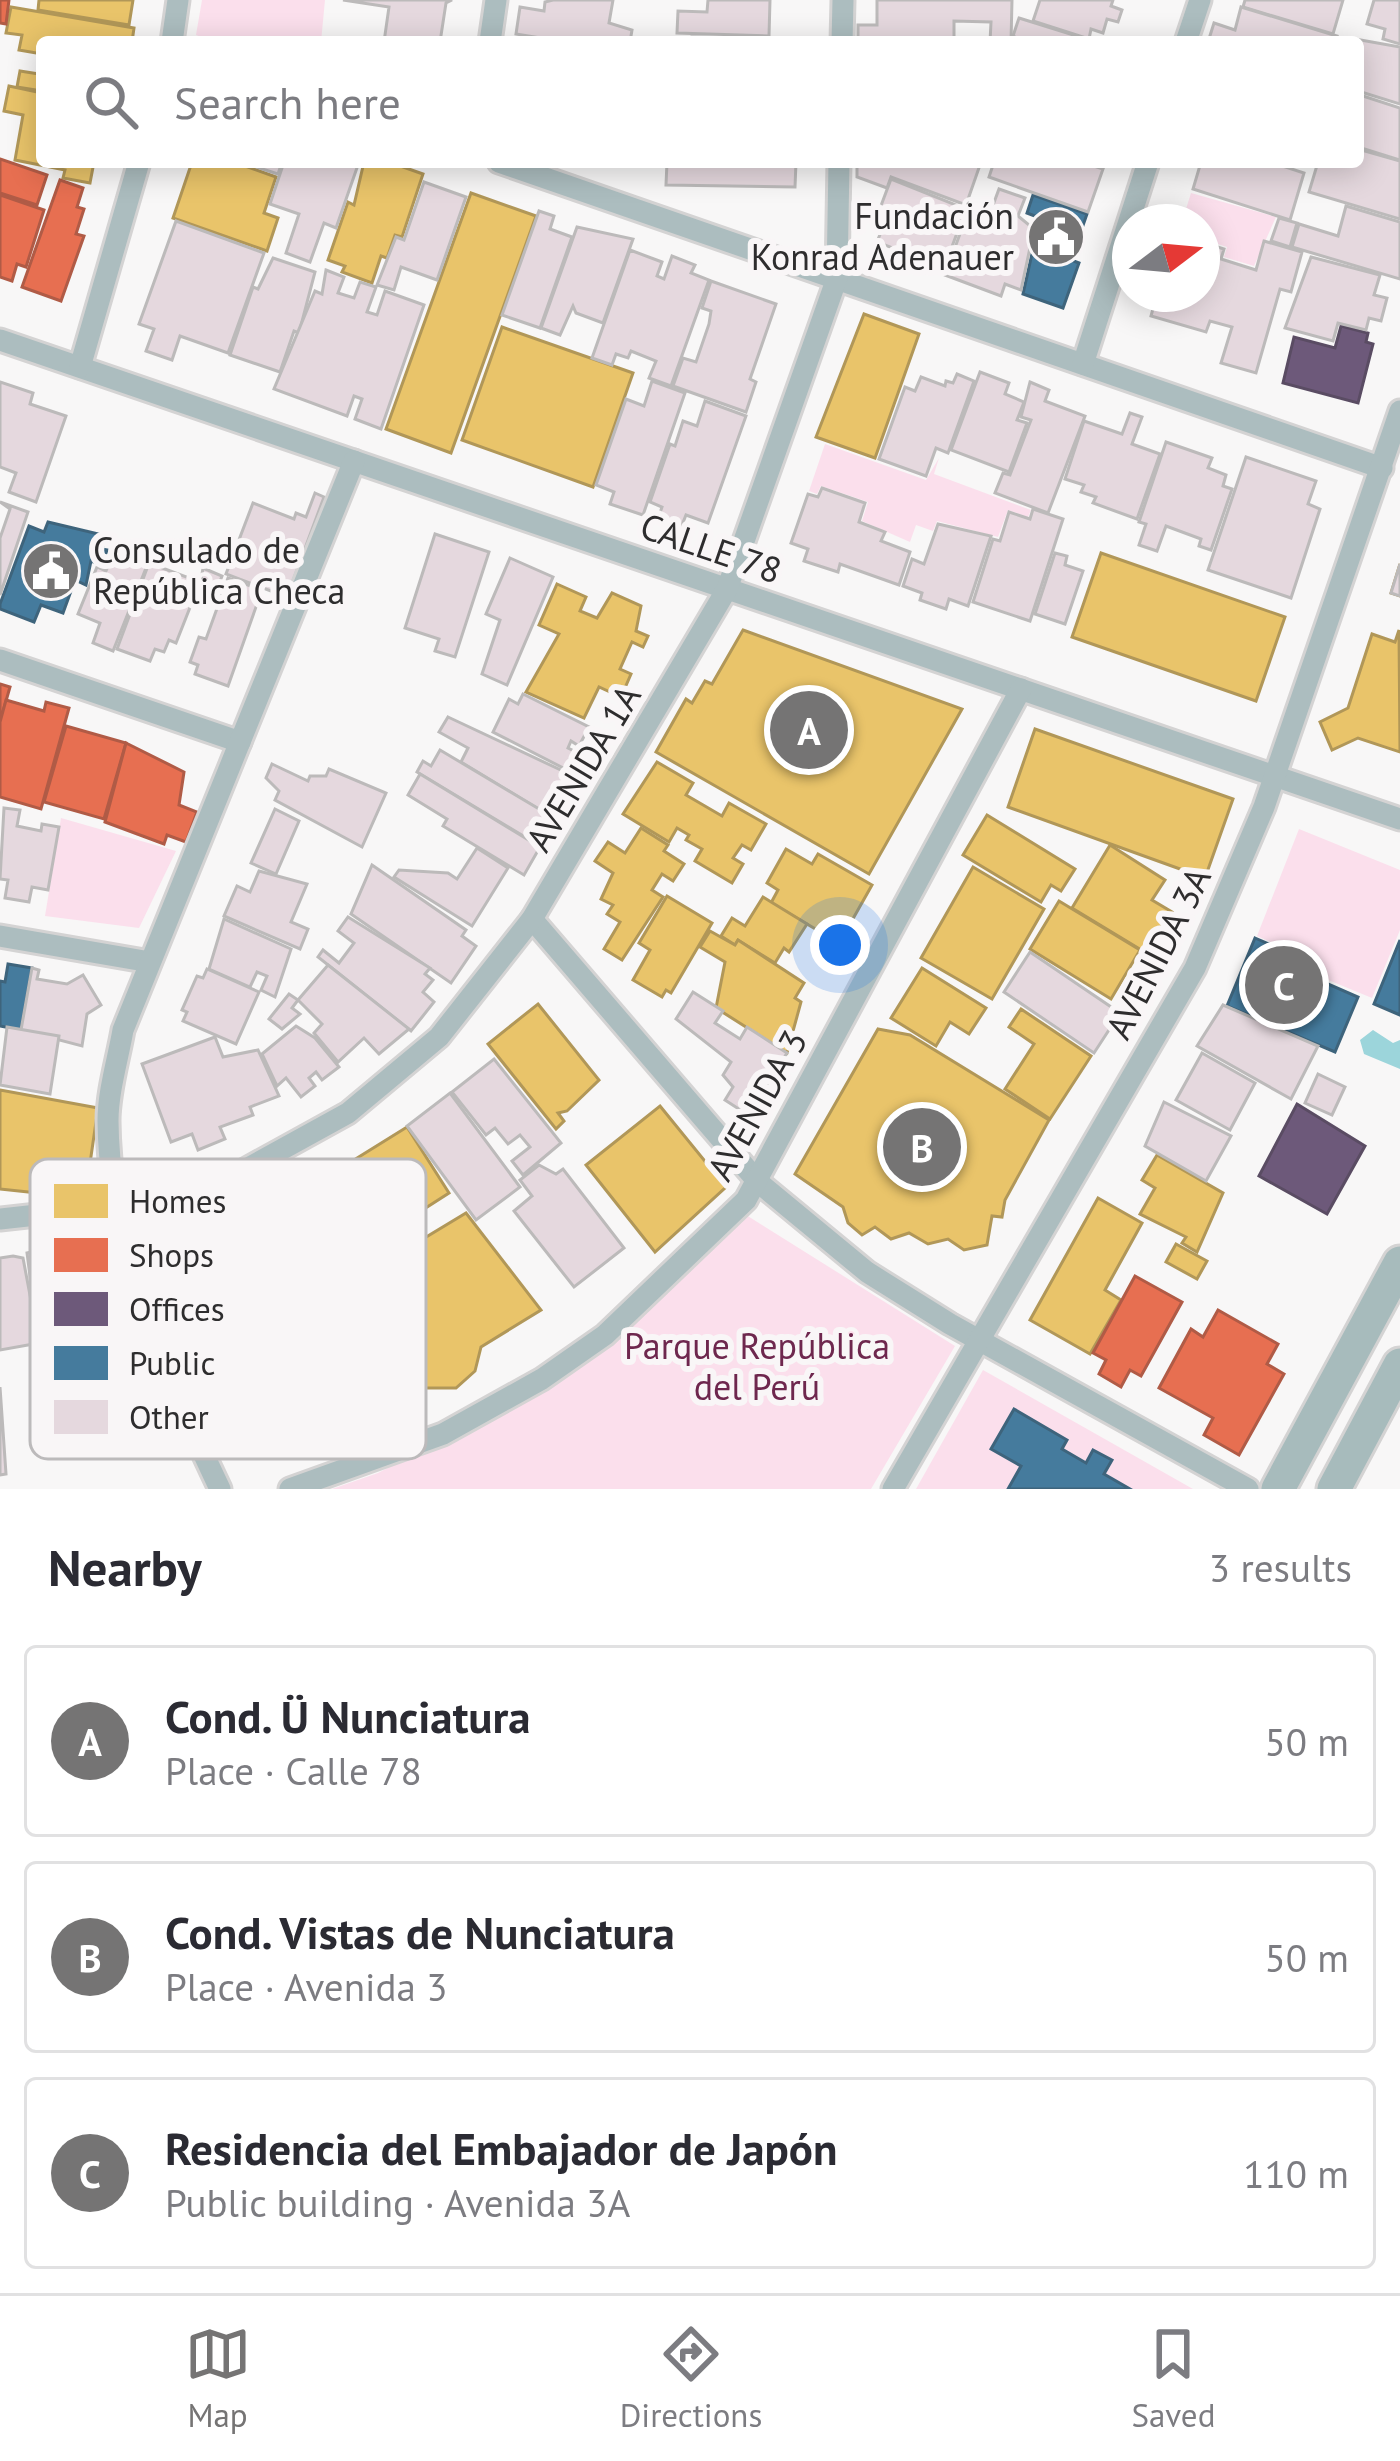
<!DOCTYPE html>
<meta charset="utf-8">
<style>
body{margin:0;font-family:"PT Sans",sans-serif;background:#f7f7f7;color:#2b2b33}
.compass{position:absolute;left:1112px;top:204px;width:108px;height:108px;border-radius:50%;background:#fff;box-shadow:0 6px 30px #0003;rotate:74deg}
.you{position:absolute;left:840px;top:945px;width:42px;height:42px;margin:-30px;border:9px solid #fff;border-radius:50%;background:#1a73e8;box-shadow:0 0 0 18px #1a73e833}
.badge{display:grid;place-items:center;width:78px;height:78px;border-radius:50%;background:#757474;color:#fff;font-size:39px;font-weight:700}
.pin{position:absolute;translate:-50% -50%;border:6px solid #fff;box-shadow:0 3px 12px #0006}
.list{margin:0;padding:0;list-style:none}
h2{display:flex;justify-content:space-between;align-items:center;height:156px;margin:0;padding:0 48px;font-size:51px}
h2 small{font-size:39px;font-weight:400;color:#7c7c81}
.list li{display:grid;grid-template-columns:78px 1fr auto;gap:36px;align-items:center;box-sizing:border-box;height:192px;margin:0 24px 24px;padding:0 24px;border:3px solid #e1e1e2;border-radius:12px}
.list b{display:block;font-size:45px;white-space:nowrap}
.list p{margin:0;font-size:39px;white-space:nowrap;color:#7c7c81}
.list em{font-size:39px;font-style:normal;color:#7c7c81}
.icon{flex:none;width:66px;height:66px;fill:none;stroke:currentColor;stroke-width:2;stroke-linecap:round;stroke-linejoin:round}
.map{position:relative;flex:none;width:1400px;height:1489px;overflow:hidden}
.search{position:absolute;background:#fff;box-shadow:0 6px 30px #0003;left:36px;right:36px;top:36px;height:132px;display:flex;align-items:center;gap:30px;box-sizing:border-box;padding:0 42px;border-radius:12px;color:#7c7c81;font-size:45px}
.sheet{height:804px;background:#fff}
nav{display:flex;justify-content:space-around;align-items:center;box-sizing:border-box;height:168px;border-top:3px solid #e1e1e2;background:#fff;font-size:33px;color:#7c7c81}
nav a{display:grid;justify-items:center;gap:6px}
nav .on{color:#757474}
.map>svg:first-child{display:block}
.green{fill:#fbdfec}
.water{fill:#9cd5db}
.homes{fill:#e9c46a;stroke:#b19758;stroke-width:3}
.shops{fill:#e76f51;stroke:#b05b46;stroke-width:3}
.offices{fill:#6d597a;stroke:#5a4c63;stroke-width:3}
.public{fill:#457b9d;stroke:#3e647c;stroke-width:3}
.building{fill:#e5d8de;stroke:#bcbaba;stroke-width:3}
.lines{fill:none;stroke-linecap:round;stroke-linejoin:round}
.minor-casing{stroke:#d4d3d3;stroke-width:27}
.secondary-casing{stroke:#d4d3d3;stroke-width:39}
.minor{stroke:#acbdbf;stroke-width:21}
.secondary{stroke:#a7bbbc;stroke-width:33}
.labels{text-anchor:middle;stroke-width:12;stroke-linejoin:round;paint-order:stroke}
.poi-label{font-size:36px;fill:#2e2d2e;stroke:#f9f6f7;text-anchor:end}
.street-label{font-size:36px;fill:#2e2d2e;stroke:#f9f6f7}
.park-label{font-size:36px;fill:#6e274e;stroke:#f9f6f7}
.key{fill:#f9f6f7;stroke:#bcbabb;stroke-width:3}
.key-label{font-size:33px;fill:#2e2d2e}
</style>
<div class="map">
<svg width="1400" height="1489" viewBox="0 0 1400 1489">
<rect width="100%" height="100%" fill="#f8f7f7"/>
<g class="green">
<path d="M202 0H325L321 42H216L196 35Z"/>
<path d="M1191 193 1276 217 1254 266 1224 257 1227 247 1202 239V222H1182Z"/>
<path d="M825 444 926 480 939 458 934 474 1031 510 1028 517 1008 510 998 537 937 521 933 531 916 525 910 542 862 521 868 502 821 486 817 494 809 491Z"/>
<path d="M61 818 176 851 139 928 45 916Z"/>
<path d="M1299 829 1400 870V930L1372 998 1309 972 1313 960 1257 936Z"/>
<path d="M743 1213 955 1346 871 1489H332L378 1473 549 1383Z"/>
<path d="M983 1370 1193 1489H916Z"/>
</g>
<path class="water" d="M1373 1030 1393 1043 1400 1040V1069L1364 1054 1360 1040Z"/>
<g class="homes">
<path d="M39 0H133L129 25 38 10Z"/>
<path d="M11 7 134 28 132 42H42V54L19 50 22 35 6 33Z"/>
<path d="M42 57V91L17 87 20 71 39 74Z"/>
<path d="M9 86 42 93V162H94L90 183 63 178 65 170 15 160 23 115 4 111Z"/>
<path d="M192 162H234L276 177 264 213 278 218 267 251 173 218Z"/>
<path d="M364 162H389L423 174 402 237 395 235 387 258 381 256 372 283 342 272 345 266 328 260 348 202 354 205Z"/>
<path d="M471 193 536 216 451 453 386 429Z"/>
<path d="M864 314 919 334 875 458 816 437Z"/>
<path d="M502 327 633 373 593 487 462 440Z"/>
<path d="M1101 553 1285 617 1256 701 1072 637Z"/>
<path d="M1400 564V596L1391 593Z"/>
<path d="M557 584 586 597 580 611 597 618 612 593 641 606 636 631 648 636 643 647 632 642 620 669 631 674 621 697 599 687 584 718 526 692 559 634 539 625Z"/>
<path d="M743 630 962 709 869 874 656 752 686 699 692 703 705 681 712 684Z"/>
<path d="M1399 630 1400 752 1358 738 1332 750 1320 722 1348 708 1372 634 1395 642Z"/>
<path d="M1035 729 1233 799 1205 878 1008 807Z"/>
<path d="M657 762 693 783 686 795 722 816 729 803 766 824 751 850 742 845 733 858 743 864 732 883 695 861 702 849 686 840 689 835 677 828 669 842 623 814Z"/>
<path d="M987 815 1075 869 1061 891 1051 885 1041 902 963 855Z"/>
<path d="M641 828 668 845 664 851 684 864 673 881 662 874 652 890 663 897 622 960 604 949 620 922 607 914 613 905 601 899 613 873 595 861 608 842 625 853Z"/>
<path d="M1110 845 1165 880 1152 900 1172 912 1143 951 1072 908Z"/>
<path d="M786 849 812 864 818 854 872 885 850 924 846 921 831 938 771 903 778 890 767 883Z"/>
<path d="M973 867 1044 909 992 999 921 958Z"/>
<path d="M667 896 712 923 671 993 666 990 662 997 633 980 650 950 639 943Z"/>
<path d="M763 897 807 924 789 952 784 948 775 963 738 940 735 945 721 936 732 918 745 926Z"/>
<path d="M1059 901 1140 950 1111 999 1030 949Z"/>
<path d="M710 931 735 945 738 940 804 983 795 998 801 1002 787 1053 716 1008 725 962 700 947Z"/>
<path d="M922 968 986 1008 969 1034 950 1022 936 1046 891 1018Z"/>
<path d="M538 1004 599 1080 567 1111 558 1113 564 1121 556 1129 488 1044Z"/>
<path d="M1021 1009 1091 1056 1050 1119 1005 1089 1034 1044 1009 1027Z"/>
<path d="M878 1029 910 1035 1049 1120 1005 1200 1002 1217 992 1216 987 1245 964 1250 948 1239 928 1244 909 1233 891 1239 875 1227 862 1235 848 1223 843 1207 795 1174Z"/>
<path d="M0 1090 98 1108 85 1198 0 1189Z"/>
<path d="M660 1106 726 1187 655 1252 586 1165Z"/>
<path d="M407 1127 449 1193 368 1245 325 1178Z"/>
<path d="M1157 1155 1223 1193 1197 1252 1182 1243 1186 1237 1140 1214 1155 1188 1142 1180Z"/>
<path d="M1098 1198 1142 1223 1105 1290 1121 1300 1090 1354 1030 1320Z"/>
<path d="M466 1213 541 1310 481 1347 475 1371 456 1388H413L392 1353 386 1356 350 1283Z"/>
<path d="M1176 1244 1207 1261 1197 1279 1166 1262Z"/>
</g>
<g class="shops">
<path d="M0 0H9L6 24 0 23Z"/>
<path d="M0 159 47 175 37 205 0 193Z"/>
<path d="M60 180 83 188 77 207 84 209 76 234 84 236 61 301 22 287Z"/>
<path d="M0 195 44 210 26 267 17 264 12 281 0 277Z"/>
<path d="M0 684 10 687 0 722Z"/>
<path d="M6 700 44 711 46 702 69 708 41 809 0 797V722Z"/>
<path d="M66 726 126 743 104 819 44 802Z"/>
<path d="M126 743 184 772 179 805 197 812 186 842 167 835 164 844 105 822Z"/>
<path d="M1135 1276 1182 1302 1141 1376 1130 1370 1121 1387 1099 1374 1106 1360 1093 1353Z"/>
<path d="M1218 1310 1278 1344 1267 1364 1284 1374 1239 1455 1204 1435 1213 1418 1159 1388 1191 1329 1203 1337Z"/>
</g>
<g class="offices">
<path d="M1341 326 1368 333 1366 342 1373 344 1358 403 1283 383 1294 337 1335 348Z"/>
<path d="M1297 1104 1365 1146 1327 1214 1259 1176Z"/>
</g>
<g class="public">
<path d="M1033 195 1087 214 1071 260 1079 263 1063 308 1023 294 1040 218 1027 213Z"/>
<path d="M48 522 107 536 102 549 107 550 102 565 91 561 86 585 75 580 63 613 41 605 34 622 0 609V604L29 526 44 532Z"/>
<path d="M1255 938 1310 962 1305 974 1358 997 1335 1052 1227 1006Z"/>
<path d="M1400 940V1015L1374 1004Z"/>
<path d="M8 964 32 968 21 1030 0 1026V981L5 982Z"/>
<path d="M1014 1409 1067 1440 1062 1449 1086 1463 1093 1450 1112 1460 1104 1474 1130 1489H1008L1021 1466 991 1449Z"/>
</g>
<g class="building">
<path d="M343 0H452L446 3 440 42H384L389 7Z"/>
<path d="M553 0H613L609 23 632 30 630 42H565L516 34 520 7 544 11 545 2Z"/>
<path d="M708 0H770L769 36 677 33 678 11 707 12Z"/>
<path d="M877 0H1012L1011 42H990L991 22 954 21V42H858V25H877Z"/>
<path d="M1040 0H1113L1111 6 1122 10 1118 22 1107 19 1103 33 1091 29 1089 39 1033 21Z"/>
<path d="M1245 0H1343L1333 34 1243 7Z"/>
<path d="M1374 0H1400V44L1383 39 1385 29 1367 24Z"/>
<path d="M1241 7 1337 36 1335 42H1208L1214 23 1235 30Z"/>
<path d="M1019 18 1096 42H1025L1013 36Z"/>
<path d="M692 37 784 39V42H692Z"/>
<path d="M1355 39 1400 47V104L1358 91Z"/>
<path d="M1360 95 1400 108V160L1358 147Z"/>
<path d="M1358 149 1400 161V219L1309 192 1318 162H1358Z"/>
<path d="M241 162H282L278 174Z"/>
<path d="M284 162H359L336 228 324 223 310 262 286 253 299 214 270 204Z"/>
<path d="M667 162H796L795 187 666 185Z"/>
<path d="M857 162H981L966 205 891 177 887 188 857 177Z"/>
<path d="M994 162H1082L1103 169 1088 212 989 177Z"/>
<path d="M1201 162H1270L1304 173 1290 220 1193 189Z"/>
<path d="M891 179 966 209 944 268 877 242 885 222 876 219Z"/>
<path d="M424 182 466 197 437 280 401 267 394 290 377 285 396 237 404 240Z"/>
<path d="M999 189 1025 198 1018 216 1034 229 1021 290 1005 284 1001 296 945 275 969 209 989 216Z"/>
<path d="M1346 206 1400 222V279L1292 247 1299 224 1338 236Z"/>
<path d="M539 211 554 216 550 229 572 237 540 328 502 315Z"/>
<path d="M1279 218 1297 223 1290 247 1271 241Z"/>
<path d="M176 221 264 253 228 353 180 336 172 360 146 351 154 329 139 324Z"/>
<path d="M577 227 633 239 603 323 576 313 573 306 560 335 541 328Z"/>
<path d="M1264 241 1302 252 1291 292 1280 289 1256 373 1221 363 1232 327 1210 321 1206 332 1151 316 1157 294H1202V242L1224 249 1221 259 1256 270Z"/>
<path d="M630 250 662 262 657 276 664 279 672 256 695 265 691 273 709 280 671 386 649 378 656 361 631 351 628 358 616 354 612 365 592 358Z"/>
<path d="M1311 257 1380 275 1374 295 1387 298 1381 321 1369 318 1366 330 1338 323 1333 341 1285 328Z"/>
<path d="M273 258 315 272 299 333 294 331 280 372 230 355 253 287 258 289Z"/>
<path d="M326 270 344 277 338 293 354 298 360 282 376 287 367 312 377 315 385 291 424 305 381 429 355 419 362 399 354 396 347 416 274 389 315 291 322 294Z"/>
<path d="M711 281 776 304 750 379 756 382 746 412 673 386 683 358 696 362 709 324 711 311 702 308Z"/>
<path d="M980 372 1009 383 1005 394 1024 402 1017 420 1027 423 1009 472 951 450Z"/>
<path d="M957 374 974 381 948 453 936 448 926 476 879 459 905 387 915 391 921 377 945 386 946 381 953 383Z"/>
<path d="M652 381 685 393 643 515 610 504 614 492 596 485 626 399 644 406Z"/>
<path d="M0 382 33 393 30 404 66 416 36 502 9 492 16 473 0 467Z"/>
<path d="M1030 382 1049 390 1045 401 1085 416 1048 513 995 493 1003 473 1010 475 1031 420 1021 417Z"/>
<path d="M705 401 746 416 708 523 686 515 680 530 657 522 662 507 650 502 670 444 675 446 683 421 697 426Z"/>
<path d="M1130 413 1142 417 1132 444 1160 454 1137 519 1093 503 1096 497 1081 492 1084 485 1065 479 1084 421 1122 434Z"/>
<path d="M1166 442 1212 458 1208 468 1226 475 1223 486 1232 489 1211 550 1199 546 1201 539 1166 526 1157 551 1139 545 1146 524 1139 522Z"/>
<path d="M1246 457 1316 481 1308 504 1320 509 1291 598 1208 570Z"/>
<path d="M822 488 865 503 859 522 885 532 881 541 910 552 899 585 840 564 838 572 804 561 808 549 791 543 808 494 818 497Z"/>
<path d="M315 493 324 497 287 597 226 574 253 503 294 519 296 513 306 517Z"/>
<path d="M0 502 28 512 0 595V538L10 509Z"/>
<path d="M1033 509 1063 519 1030 621 973 602 993 539 1000 541 1009 512 1030 519Z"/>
<path d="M938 524 991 536 968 606 949 599 946 609 920 600 922 593 903 586 912 559 924 564Z"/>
<path d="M435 534 489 552 455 657 435 651 439 639 405 628Z"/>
<path d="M125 544 147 552 143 562 148 563 113 651 93 643 100 623 78 614 97 567 106 571 114 551 121 554Z"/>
<path d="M1055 553 1067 556 1065 565 1083 571 1065 624 1035 614Z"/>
<path d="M510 558 553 577 507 685 482 674 500 620 486 614Z"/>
<path d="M149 563 200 582 176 643 169 640 164 652 155 649 150 661 117 649Z"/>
<path d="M1400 564V596L1391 593Z"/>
<path d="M203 568 222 576 216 592 200 586Z"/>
<path d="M228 578 262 590 228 686 195 674 198 665 190 662 199 637 206 639Z"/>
<path d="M523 694 589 727 579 746 571 741 568 748 582 755 573 773 493 732 509 699 518 704Z"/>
<path d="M448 717 582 780 569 805 551 795 540 810 461 762 468 748 439 732Z"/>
<path d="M440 750 561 822 545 849 417 772 423 761 431 766Z"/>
<path d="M272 764 308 781 310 776H326L329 769 386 793 362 847 275 800 279 791 266 778Z"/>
<path d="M420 774 540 847 524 875 443 826 447 819 408 795Z"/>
<path d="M4 808 20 810 17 826 41 831 42 824 59 827 48 890 32 887 29 902 5 898 8 880 0 879Z"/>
<path d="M275 809 299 821 276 874 251 863Z"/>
<path d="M477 848 508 868 472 926 394 877 399 870 448 873 457 879Z"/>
<path d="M372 865 466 930 462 936 476 946 451 983 351 914Z"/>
<path d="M259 871 307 884 291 922 308 929 300 949 224 916 237 886 250 892Z"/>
<path d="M348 917 430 968 425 974 433 980 423 992 434 1002 411 1031 318 957 323 950 339 963 354 943 338 931Z"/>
<path d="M224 919 291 949 275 997 261 990 267 976 257 972 250 987 209 969Z"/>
<path d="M1030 952 1120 1013 1094 1053 1004 992Z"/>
<path d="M328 965 409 1029 379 1054 364 1038 338 1062 314 1033 322 1024 298 1000Z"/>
<path d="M32 968 39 970 37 979 67 984 83 975 101 1005 87 1014 82 1046 21 1030Z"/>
<path d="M207 969 259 992 236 1044 183 1021 187 1012 182 1010 197 976 203 978Z"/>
<path d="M693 992 723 1011 715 1023 740 1039 747 1027 787 1053 748 1115 725 1100 733 1087 723 1075 731 1062 676 1019Z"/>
<path d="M289 994 298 1000 292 1008 300 1014 282 1029 269 1019Z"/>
<path d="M1223 1005 1318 1046 1291 1099 1197 1046Z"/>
<path d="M296 1026 315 1038 339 1067 322 1080 316 1072 309 1078 315 1086 301 1097 286 1078 277 1086 262 1054Z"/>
<path d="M7 1027 59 1036 50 1094 0 1085Z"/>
<path d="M215 1037 223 1057 258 1050 279 1096 250 1107 253 1115 220 1127 225 1139 198 1150 192 1134 171 1142 142 1064Z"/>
<path d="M1202 1053 1255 1083 1230 1130 1176 1100Z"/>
<path d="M494 1059 561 1143 523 1175 512 1161 530 1147 520 1135 508 1144 495 1128 486 1135 452 1092Z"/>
<path d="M1318 1074 1345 1087 1332 1115 1305 1103Z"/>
<path d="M450 1093 520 1187 476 1220 407 1126Z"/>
<path d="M1164 1102 1231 1136 1206 1181 1145 1146Z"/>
<path d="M539 1165 556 1174 563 1169 624 1248 574 1287 514 1211 532 1196 520 1180Z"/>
<path d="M91 1239 104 1300 122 1297 131 1338 59 1352 47 1295 33 1299 27 1253Z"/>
<path d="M13 1256 23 1258 39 1343 0 1350V1258Z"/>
<path d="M0 1387 6 1474 0 1475Z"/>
</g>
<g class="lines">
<defs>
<g id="minor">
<path d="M172 42 178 0"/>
<path d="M490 42 496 0"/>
<path d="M842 42 843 0"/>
<path d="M1186 42 1200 0"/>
<path d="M499 162 1382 468"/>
<path d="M0 340 1400 819"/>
<path d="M1083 364 1148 162"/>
<path d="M80 367 139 162"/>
<path d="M0 660 240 742"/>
<path d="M532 919 758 1182 867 1272 950 1324 1248 1489"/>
<path d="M0 936 150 962"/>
<path d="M0 1219 118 1206 241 1172 348 1113 439 1037 532 919 727 589 837 278 839 162"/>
<path d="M220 1489C167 1377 109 1248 108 1121 108 1091 118 1059 123 1030L354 461"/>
<path d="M290 1489 443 1434 542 1379 605 1335 746 1200 1021 689"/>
<path d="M893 1489 1195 968 1264 807 1400 411"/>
</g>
<g id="secondary">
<path d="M1278 1489 1400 1263"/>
<path d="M1334 1489 1400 1365"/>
</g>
</defs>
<use href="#minor" class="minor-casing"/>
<use href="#secondary" class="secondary-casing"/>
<use href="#minor" class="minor"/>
<use href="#secondary" class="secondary"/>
</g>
<defs>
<symbol id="civic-disc" viewBox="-11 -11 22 22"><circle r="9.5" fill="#757474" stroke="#f9f6f7"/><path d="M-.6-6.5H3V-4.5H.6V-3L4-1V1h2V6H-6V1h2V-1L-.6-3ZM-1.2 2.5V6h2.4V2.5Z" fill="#fff"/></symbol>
</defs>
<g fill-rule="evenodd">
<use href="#civic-disc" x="1023" y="204" width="66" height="66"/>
<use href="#civic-disc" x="18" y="538" width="66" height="66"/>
</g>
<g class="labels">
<g class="poi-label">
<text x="1014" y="229">Fundación<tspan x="1014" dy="41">Konrad Adenauer</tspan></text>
<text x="93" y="563" text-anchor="start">Consulado de<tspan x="93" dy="41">República Checa</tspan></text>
</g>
<g class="street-label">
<text transform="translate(711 548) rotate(19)" y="13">CALLE 78</text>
<text transform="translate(583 768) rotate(-59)" y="13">AVENIDA 1A</text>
<text transform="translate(1158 953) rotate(-63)" y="13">AVENIDA 3A</text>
<text transform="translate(757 1105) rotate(-61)" y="13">AVENIDA 3</text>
</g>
<g class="park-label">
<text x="757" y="1359">Parque República<tspan x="757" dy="41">del Perú</tspan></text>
</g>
</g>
<rect x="30" y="1159" width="396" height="300" rx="18" class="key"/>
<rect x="54" y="1184" width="54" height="34" fill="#e9c46a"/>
<rect x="54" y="1238" width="54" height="34" fill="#e76f51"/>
<rect x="54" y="1292" width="54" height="34" fill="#6d597a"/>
<rect x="54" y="1346" width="54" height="34" fill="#457b9d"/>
<rect x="54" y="1400" width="54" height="34" fill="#e5d8de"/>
<g class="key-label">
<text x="129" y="1213">Homes</text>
<text x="129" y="1267">Shops</text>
<text x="129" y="1321">Offices</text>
<text x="129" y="1375">Public</text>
<text x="129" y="1429">Other</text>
</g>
</svg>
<svg class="compass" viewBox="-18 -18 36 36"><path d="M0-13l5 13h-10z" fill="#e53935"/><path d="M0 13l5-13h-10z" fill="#7c7c81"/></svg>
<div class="you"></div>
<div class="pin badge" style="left:809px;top:730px">A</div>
<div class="pin badge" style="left:922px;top:1147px">B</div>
<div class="pin badge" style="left:1284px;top:985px">C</div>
<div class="search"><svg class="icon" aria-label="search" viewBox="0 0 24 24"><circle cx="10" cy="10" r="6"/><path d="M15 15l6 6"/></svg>Search here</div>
</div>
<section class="sheet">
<h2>Nearby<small>3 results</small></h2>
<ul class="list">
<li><span class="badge">A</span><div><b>Cond. Ü Nunciatura</b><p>Place · Calle 78</p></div><em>50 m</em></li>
<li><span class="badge">B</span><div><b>Cond. Vistas de Nunciatura</b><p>Place · Avenida 3</p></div><em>50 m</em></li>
<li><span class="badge">C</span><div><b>Residencia del Embajador de Japón</b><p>Public building · Avenida 3A</p></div><em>110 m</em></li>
</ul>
</section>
<nav>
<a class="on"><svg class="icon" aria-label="map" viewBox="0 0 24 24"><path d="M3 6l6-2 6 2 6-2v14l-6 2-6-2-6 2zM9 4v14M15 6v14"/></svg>Map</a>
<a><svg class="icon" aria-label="directions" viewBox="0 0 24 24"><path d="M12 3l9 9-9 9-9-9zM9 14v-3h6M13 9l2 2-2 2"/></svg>Directions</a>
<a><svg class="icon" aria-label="saved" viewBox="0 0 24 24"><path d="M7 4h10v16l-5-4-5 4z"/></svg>Saved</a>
</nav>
